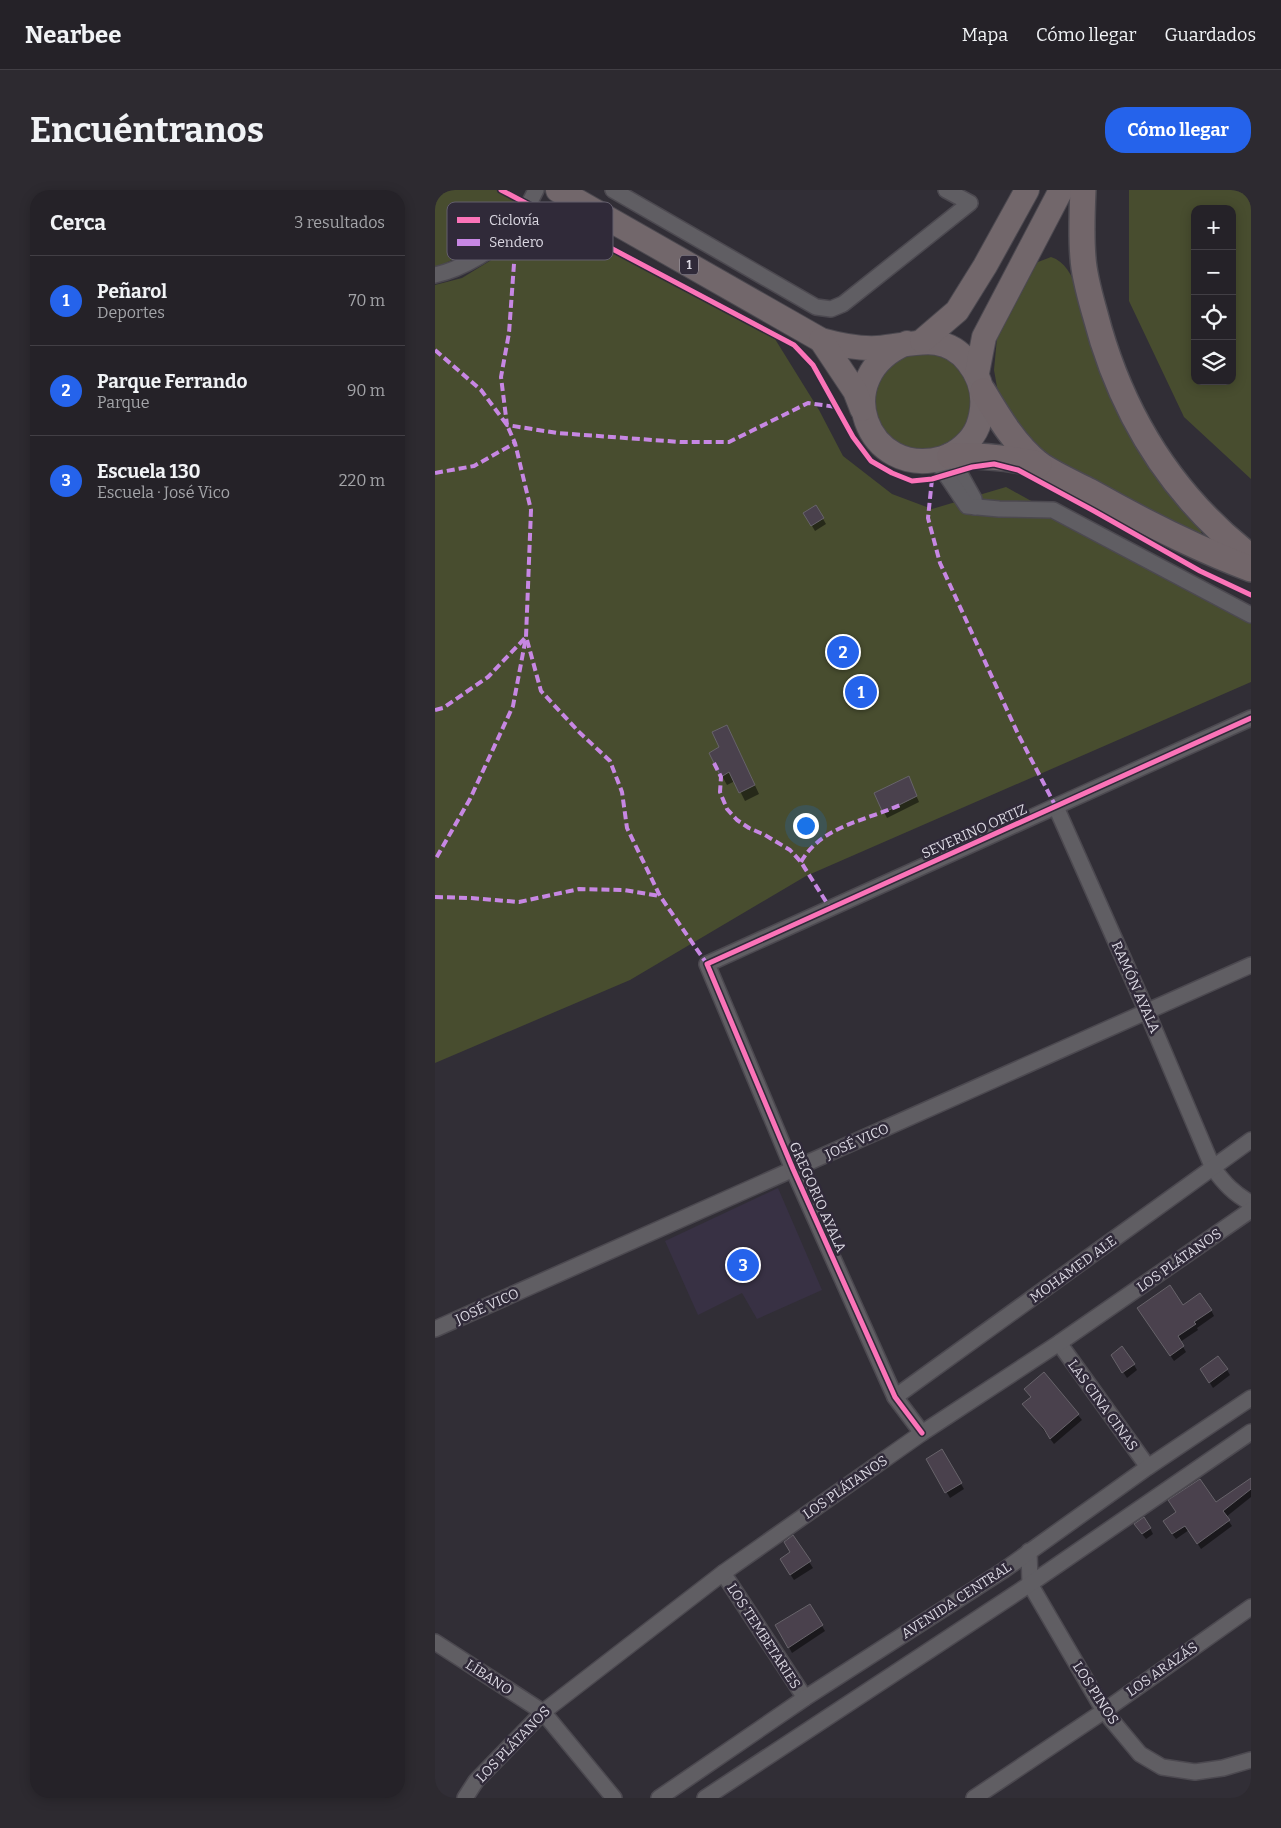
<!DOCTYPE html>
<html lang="es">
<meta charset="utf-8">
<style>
body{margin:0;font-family:Bitter,serif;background:#2d2a30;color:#f1f3f6}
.controls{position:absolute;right:15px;top:15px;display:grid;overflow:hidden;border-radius:10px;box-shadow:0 2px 12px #0003}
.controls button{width:45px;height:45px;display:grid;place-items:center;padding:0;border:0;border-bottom:1px solid #423f45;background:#252228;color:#f1f3f6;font:25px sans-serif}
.you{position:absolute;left:370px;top:635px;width:18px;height:18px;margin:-12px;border:4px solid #fff;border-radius:50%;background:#1a73e8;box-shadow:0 0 0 8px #1a73e833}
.badge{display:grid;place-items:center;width:32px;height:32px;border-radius:50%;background:#2563eb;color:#fff;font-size:16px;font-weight:700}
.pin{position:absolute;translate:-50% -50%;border:2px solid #fff;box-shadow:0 1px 5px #0006}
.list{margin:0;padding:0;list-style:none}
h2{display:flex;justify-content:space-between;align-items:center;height:65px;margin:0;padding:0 20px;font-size:21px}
h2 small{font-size:16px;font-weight:400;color:#a3a4a8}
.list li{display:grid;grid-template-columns:32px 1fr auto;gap:15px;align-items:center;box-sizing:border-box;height:90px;padding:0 20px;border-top:1px solid #423f45}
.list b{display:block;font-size:19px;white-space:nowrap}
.list p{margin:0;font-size:16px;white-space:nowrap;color:#a3a4a8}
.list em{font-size:16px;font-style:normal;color:#a3a4a8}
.icon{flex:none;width:28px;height:28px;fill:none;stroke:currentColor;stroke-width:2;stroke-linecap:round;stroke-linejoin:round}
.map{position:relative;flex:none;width:816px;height:1608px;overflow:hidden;border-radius:20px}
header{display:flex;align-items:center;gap:30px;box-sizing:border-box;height:70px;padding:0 25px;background:#252228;border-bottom:1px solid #423f45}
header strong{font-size:24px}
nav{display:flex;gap:28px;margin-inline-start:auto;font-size:18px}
.intro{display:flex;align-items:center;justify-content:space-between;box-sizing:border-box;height:120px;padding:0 30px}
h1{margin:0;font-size:35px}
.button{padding:12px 22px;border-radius:20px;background:#2563eb;color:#fff;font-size:18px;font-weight:700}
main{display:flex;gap:30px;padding:0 30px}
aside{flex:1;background:#252228;border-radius:20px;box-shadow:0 2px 12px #0003}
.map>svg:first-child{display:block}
.built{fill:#383144}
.green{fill:#484d2f;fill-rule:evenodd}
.shadow{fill:#0007}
.building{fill:#4a414d;stroke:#67636a}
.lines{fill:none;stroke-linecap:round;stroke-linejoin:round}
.minor-casing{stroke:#4c4950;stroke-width:18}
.primary-casing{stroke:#4c4950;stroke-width:26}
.trunk-casing{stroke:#4c4950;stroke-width:28}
.path{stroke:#605e64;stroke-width:2.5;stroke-dasharray:2.5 4;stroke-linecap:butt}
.minor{stroke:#605e63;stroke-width:15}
.primary{stroke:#72676b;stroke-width:24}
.trunk{stroke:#72666a;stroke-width:25}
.quiet{stroke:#c787e3;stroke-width:4;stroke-dasharray:8 4;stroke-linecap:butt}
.cycleway-casing{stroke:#302a39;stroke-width:8}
.cycleway{stroke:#fb73b8;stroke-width:5}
.labels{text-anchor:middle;stroke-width:5;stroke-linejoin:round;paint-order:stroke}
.shield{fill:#302a39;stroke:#a8a4af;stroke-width:1}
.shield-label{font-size:12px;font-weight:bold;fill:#dbd8e2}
.street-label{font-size:14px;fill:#dbd8e2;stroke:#302a39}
.key{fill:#302a39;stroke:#635e6c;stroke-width:1}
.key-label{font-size:14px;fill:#dbd8e2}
</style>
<header>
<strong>Nearbee</strong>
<nav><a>Mapa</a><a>Cómo llegar</a><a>Guardados</a></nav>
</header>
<div class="intro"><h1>Encuéntranos</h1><a class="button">Cómo llegar</a></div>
<main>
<aside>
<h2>Cerca<small>3 resultados</small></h2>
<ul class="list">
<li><span class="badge">1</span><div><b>Peñarol</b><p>Deportes</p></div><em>70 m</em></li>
<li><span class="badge">2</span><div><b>Parque Ferrando</b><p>Parque</p></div><em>90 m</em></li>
<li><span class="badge">3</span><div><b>Escuela 130</b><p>Escuela · José Vico</p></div><em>220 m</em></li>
</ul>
</aside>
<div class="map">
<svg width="816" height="1608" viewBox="0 0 816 1608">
<rect width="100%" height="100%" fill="#312e36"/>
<path class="built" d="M343 998 387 1100 322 1129 307 1103 263 1125 230 1051Z"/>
<g class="green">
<path d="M0 0H73L83 6C78 17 72 32 64 41 54 53 20 68 5 76H0Z"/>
<path d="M694 0H816V289L749 227 694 111ZM760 19H797V191H760Z"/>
<path d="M104 21 340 149 384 220 408 266 457 304 497 319 571 297 816 433V492L371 686 195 790 0 873V95L27 88 66 64Z"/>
<path d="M616 67C644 76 645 121 653 146 660 166 666 187 675 207 696 258 731 300 766 341L767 345 728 328 622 271 595 251 574 223 562 197 559 180 562 148 570 129 596 82 603 72Z"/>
<path d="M501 159 535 186 537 233 514 257 482 264 452 249 436 220 440 189 458 167Z"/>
</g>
<g class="shadow">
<path d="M381 317 391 334 380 341 370 324Z"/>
<path d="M297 546 324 604 310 611 300 591 292 595 287 586 285 558Z"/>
<path d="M476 593 484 612 452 628 449 622Z"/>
<path d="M748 1117 776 1120 779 1126 762 1138 763 1140 745 1152 751 1162 739 1171 707 1124Z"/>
<path d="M681 1171 699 1175 702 1180 692 1188Z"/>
<path d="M792 1180 795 1185 778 1198 770 1185Z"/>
<path d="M609 1183 647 1230 619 1254 589 1214 597 1208Z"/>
<path d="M506 1261 529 1299 515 1308 493 1269Z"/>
<path d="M816 1289V1307L791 1327 797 1336 766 1359 754 1340 741 1349 732 1337 781 1314Z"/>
<path d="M715 1338 718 1344 711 1349 704 1340Z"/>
<path d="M358 1347 378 1378 359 1390 349 1375 356 1363Z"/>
<path d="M375 1416 390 1441 357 1463 342 1435Z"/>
</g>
<g class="building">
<path d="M381 315 389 328 376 336 368 323Z"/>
<path d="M292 535 320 595 304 603 294 582 286 587 274 563 284 557 277 542Z"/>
<path d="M474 586 482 606 448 623 439 603Z"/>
<path d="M735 1095 748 1115 765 1103 777 1120 759 1132 761 1134 743 1146 749 1156 735 1166 702 1118Z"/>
<path d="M687 1156 700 1174 687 1183 676 1165Z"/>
<path d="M783 1166 793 1179 774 1193 765 1179Z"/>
<path d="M609 1182 644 1224 615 1249 609 1239 587 1214 596 1207 589 1199Z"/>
<path d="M507 1259 527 1293 510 1303 491 1269Z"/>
<path d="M816 1288V1299L788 1321 795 1330 762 1354 750 1336 737 1344 728 1331 741 1322 733 1310 765 1289 781 1312Z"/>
<path d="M709 1327 716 1338 707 1344 699 1334Z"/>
<path d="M358 1345 376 1371 355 1385 345 1369 355 1362 349 1352Z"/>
<path d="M375 1414 388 1435 353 1458 340 1435Z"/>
</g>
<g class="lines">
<defs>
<g id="minor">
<path d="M178 0 381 117 396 119 408 114 535 13 511 0"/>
<path d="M0 85C27 79 62 59 80 37 88 26 95 12 101 0"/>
<path d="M515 266 539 309 540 317"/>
<path d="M501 270 532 316 564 319 618 320 816 425"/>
<path d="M621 617 712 822 778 978C789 993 799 1004 816 1013"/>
<path d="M0 1139 816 775"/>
<path d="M624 1153 713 1277"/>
<path d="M460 1207 816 950"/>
<path d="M487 1243 460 1207 358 979 272 774 816 528"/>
<path d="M594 1361 595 1394 669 1521 705 1564 727 1577 760 1582 788 1578 816 1570"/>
<path d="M288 1383 370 1508"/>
<path d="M0 1452 108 1522 179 1608"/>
<path d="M30 1608 41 1591 108 1522 288 1383 487 1243 624 1153 816 1020"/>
<path d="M224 1608 370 1508 569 1380 713 1277 816 1208"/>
<path d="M270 1608 595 1394 816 1242"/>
<path d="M539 1608 669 1521 816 1417"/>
</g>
<g id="primary">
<path d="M123 0 386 150C404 155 422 159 442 158 475 156 508 140 533 172 549 192 551 213 543 236 537 251 523 263 508 268 432 290 392 186 472 153"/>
<path d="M386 150 420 201 427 219"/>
<path d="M487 151 522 121 550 76 592 0"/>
<path d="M542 183 549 147 626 0"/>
</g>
<g id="trunk">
<path d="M648 0C647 22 646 46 648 68 649 86 655 106 660 124 685 221 736 305 816 367"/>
<path d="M548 201C563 226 580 255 604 274 618 284 638 293 654 301 707 331 760 358 816 379"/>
<path d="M515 266C545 265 574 268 604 274"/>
</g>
</defs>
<use href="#minor" class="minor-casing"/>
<use href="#primary" class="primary-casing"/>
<use href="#trunk" class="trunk-casing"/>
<g class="path">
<path d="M66 0 82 9"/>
<path d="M105 21 297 122"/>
<path d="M362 159 378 175 413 238"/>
<path d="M469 288 481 290"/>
<path d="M783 390 816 405"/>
</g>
<use href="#minor" class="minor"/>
<use href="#primary" class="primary"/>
<use href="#trunk" class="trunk"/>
<g class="quiet">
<path d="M79 38 80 60 74 143 66 187 72 235 122 243 245 252H294L373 213 401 217"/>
<path d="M0 160 46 200 72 235 80 253 96 320 91 447 78 516 35 609 0 670"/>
<path d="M0 283 39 276 80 253"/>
<path d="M497 289 493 328 505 373 583 544 621 617"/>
<path d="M92 450 106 501 144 542 175 571 187 602 192 638 225 706 272 774"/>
<path d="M0 520 8 518 53 487 91 447"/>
<path d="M279 573 286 587 285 602 292 619 302 630 314 638 330 645 355 660 366 672 395 718"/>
<path d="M366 672C386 636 430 631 465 615"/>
<path d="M0 707 36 708 84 712 144 699 189 700 225 706"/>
</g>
<defs>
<g id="cycleway">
<path d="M66 0 359 155 378 175 418 247 436 271 457 283 477 291 497 289 537 277 559 274 583 280 659 321 765 381 816 405"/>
<path d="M487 1243 460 1207 358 979 272 774 816 528"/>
</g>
</defs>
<use href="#cycleway" class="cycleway-casing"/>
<use href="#cycleway" class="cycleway"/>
</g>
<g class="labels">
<rect class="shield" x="245" y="65.5" width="18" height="19" rx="4"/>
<g class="shield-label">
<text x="254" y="79">1</text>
</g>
<g class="street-label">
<text transform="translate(539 641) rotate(-24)" y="5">SEVERINO ORTIZ</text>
<text transform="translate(701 797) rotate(66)" y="5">RAMÓN AYALA</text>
<text transform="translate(422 951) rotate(-24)" y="5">JOSÉ VICO</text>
<text transform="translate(383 1007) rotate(66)" y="5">GREGORIO AYALA</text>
<text transform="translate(744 1070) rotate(-35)" y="5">LOS PLÁTANOS</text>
<text transform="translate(638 1079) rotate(-36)" y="5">MOHAMED ALE</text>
<text transform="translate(52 1116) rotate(-24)" y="5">JOSÉ VICO</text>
<text transform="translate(668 1215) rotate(54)" y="5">LAS CINA CINAS</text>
<text transform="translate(410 1297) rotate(-35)" y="5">LOS PLÁTANOS</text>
<text transform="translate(521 1410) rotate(-33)" y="5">AVENIDA CENTRAL</text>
<text transform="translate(329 1446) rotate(57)" y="5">LOS TEMBETARIES</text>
<text transform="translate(727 1479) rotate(-35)" y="5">LOS ARAZÁS</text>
<text transform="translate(54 1487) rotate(33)" y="5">LÍBANO</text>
<text transform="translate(661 1503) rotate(57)" y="5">LOS PINOS</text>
<text transform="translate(78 1554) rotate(-46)" y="5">LOS PLÁTANOS</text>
</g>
</g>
<rect x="12" y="12" width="166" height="58" rx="8" class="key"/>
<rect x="22" y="27" width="23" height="6" fill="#fb73b8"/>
<rect x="22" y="49" width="23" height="7" fill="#c787e3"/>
<g class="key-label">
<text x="54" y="35">Ciclovía</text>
<text x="54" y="57">Sendero</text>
</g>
</svg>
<div class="controls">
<button>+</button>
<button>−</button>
<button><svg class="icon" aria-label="locate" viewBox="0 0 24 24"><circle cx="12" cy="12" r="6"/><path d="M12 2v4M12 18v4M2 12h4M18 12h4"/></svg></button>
<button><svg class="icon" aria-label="layers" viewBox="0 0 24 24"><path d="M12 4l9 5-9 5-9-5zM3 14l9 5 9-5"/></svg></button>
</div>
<div class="you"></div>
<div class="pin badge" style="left:426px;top:502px">1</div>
<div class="pin badge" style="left:408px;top:462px">2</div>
<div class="pin badge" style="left:308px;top:1075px">3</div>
</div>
</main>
